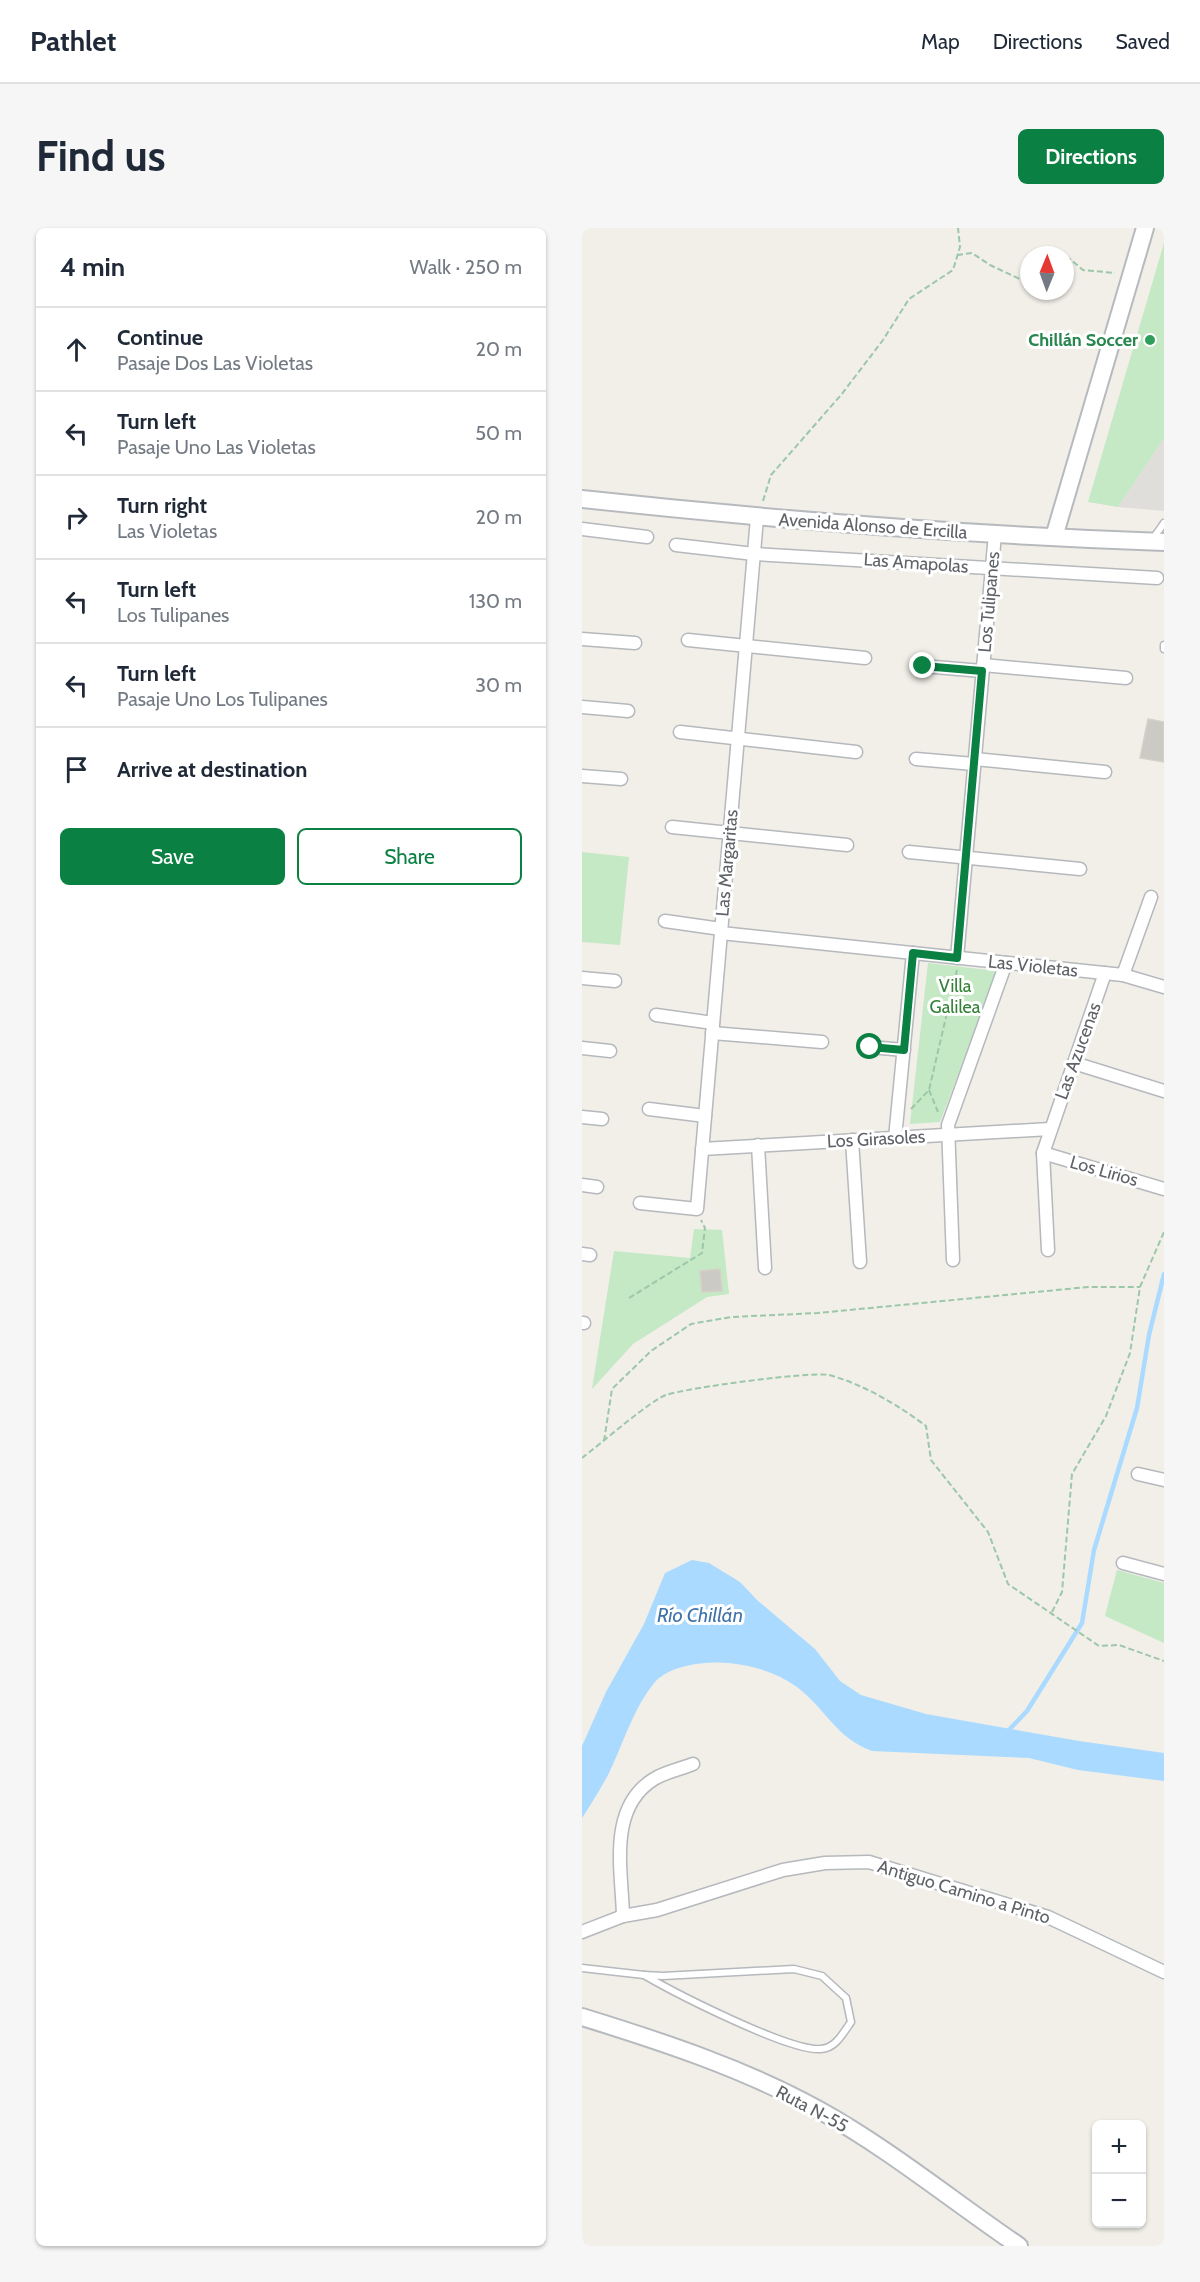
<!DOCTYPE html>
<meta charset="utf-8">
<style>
body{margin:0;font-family:Cabin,sans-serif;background:#f6f6f7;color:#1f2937}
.controls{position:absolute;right:18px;bottom:18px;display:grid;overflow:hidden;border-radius:9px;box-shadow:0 2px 4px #0004}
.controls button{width:54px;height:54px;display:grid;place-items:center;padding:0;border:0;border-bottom:2px solid #e0e1e3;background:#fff;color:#1f2937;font:30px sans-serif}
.compass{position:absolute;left:438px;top:18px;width:54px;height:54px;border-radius:50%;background:#fff;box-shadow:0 2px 4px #0004;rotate:1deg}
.stop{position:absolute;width:18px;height:18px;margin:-14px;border:4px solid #0b8043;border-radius:50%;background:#fff}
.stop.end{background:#0b8043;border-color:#fff;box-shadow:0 2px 6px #0008}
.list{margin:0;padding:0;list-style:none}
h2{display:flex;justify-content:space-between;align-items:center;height:78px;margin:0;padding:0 24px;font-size:26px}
h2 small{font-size:20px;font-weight:400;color:#747a83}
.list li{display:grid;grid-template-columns:39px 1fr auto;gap:18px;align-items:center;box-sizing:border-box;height:84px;padding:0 24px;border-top:2px solid #e0e1e3}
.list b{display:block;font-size:22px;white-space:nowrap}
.list p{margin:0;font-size:20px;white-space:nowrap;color:#747a83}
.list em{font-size:20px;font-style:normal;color:#747a83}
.actions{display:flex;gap:12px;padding:18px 24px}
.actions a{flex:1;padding:14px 0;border:2px solid #0b8043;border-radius:9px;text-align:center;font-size:21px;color:#0b8043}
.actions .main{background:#0b8043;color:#fff}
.icon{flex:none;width:33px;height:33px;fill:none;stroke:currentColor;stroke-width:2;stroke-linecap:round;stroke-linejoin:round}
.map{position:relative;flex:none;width:582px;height:2018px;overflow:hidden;border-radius:9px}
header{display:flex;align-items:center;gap:36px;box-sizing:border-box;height:84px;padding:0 30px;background:#fff;border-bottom:2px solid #e0e1e3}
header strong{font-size:28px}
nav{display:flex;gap:33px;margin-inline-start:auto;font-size:21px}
.intro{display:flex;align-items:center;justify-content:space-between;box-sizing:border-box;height:144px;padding:0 36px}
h1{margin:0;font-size:42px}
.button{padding:15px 27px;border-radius:9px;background:#0b8043;color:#fff;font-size:21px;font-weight:700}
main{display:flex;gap:36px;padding:0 36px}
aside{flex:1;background:#fff;border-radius:9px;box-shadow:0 2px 4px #0004}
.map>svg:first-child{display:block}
.industrial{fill:#e0deda}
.green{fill:#c5e8c5}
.water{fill:#aadaff}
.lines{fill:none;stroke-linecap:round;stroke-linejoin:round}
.stream{stroke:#aadaff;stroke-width:4.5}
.building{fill:#cccac5;stroke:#d6d1c6;stroke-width:1.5}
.lane-casing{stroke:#b5b8bc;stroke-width:9}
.street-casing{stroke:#b5b8bc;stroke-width:15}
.secondary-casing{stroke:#b6babf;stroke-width:20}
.path{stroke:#9cc7a9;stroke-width:2;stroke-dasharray:6 3;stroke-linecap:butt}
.lane{stroke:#fff;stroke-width:6}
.street{stroke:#fff;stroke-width:12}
.secondary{stroke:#fff;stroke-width:16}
.route{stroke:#0b8043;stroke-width:8}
.leisure-dot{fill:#2e9e5b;stroke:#fff;stroke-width:2}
.labels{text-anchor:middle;stroke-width:6;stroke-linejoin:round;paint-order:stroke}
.leisure-label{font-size:18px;font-weight:bold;fill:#27864d;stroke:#fff;text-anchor:end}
.street-label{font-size:18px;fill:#5f6368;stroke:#fff}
.park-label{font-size:18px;fill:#348238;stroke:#fff}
.water-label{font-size:20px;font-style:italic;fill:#4174aa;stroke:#fff}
</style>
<header>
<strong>Pathlet</strong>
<nav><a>Map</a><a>Directions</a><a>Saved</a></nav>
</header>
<div class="intro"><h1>Find us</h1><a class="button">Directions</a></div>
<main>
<aside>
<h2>4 min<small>Walk · 250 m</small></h2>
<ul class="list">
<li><svg class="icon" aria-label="ahead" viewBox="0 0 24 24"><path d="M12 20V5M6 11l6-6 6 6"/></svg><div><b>Continue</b><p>Pasaje Dos Las Violetas</p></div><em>20 m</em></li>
<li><svg class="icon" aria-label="left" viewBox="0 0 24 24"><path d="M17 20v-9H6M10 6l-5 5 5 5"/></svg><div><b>Turn left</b><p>Pasaje Uno Las Violetas</p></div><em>50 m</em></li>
<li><svg class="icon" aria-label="right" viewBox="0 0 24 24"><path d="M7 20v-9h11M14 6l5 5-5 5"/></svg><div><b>Turn right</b><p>Las Violetas</p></div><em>20 m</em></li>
<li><svg class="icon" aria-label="left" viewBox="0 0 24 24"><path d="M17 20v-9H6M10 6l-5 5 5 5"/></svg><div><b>Turn left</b><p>Los Tulipanes</p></div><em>130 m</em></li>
<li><svg class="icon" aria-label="left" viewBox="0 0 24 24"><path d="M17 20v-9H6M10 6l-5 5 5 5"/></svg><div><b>Turn left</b><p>Pasaje Uno Los Tulipanes</p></div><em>30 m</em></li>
<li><svg class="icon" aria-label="arrive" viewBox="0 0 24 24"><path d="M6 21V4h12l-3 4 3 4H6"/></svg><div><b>Arrive at destination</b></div></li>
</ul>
<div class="actions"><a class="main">Save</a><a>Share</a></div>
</aside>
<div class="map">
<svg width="582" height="2018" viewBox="0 0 582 2018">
<rect width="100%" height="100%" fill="#f1efe8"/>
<path class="industrial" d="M582 210V283L536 279Z"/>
<g class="green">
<path d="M582 15V210L536 279 506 274Z"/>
<path d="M0 624 47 629 38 717 0 714Z"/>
<path d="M346 735 415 743 358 894 328 896Z"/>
<path d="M112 1001 140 1002 147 1066 125 1069 51 1116 10 1161 32 1023 108 1030Z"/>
<path d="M535 1342 582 1355V1415L523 1388Z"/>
</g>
<path class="water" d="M110 1332 127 1335 158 1354 175 1372 233 1421 258 1453 279 1467 344 1486 497 1513 582 1525V1553L496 1542 447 1530 290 1523C253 1509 244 1481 215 1459 194 1444 172 1438 147 1435 126 1433 89 1436 73 1454 51 1480 41 1517 26 1547 18 1562 9 1576 0 1590V1518L24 1464 62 1396 83 1345Z"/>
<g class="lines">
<path class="stream" d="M425 1504 445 1483 500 1395 512 1322 555 1180 567 1107 582 1046"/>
</g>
<g class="building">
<path d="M566 491 582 494V534L558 530Z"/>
<path d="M138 1041 140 1063 120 1064 118 1043Z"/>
</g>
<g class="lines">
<defs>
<g id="lane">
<path d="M570 312 582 295"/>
<path d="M582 417V421"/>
<path d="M0 1740 62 1747"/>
<path d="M212 1741 240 1748 264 1770 269 1794C261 1805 254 1820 239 1821 208 1824 93 1765 62 1747L81 1748Z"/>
</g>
<g id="street">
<path d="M0 301 65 309"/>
<path d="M94 317 172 326 575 350"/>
<path d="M0 411 53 415"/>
<path d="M106 412 283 430"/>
<path d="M401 437 544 450"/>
<path d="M341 438 400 443"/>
<path d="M0 479 46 483"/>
<path d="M98 504 274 524"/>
<path d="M334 531 392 536"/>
<path d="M393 531 523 544"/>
<path d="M0 548 39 551"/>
<path d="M90 599 265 617"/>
<path d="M327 624 498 641"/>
<path d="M83 693 139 701"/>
<path d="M139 705 541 747 582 759"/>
<path d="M375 730 413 306"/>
<path d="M541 747 569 669"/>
<path d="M0 750 33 753"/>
<path d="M74 787 131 795"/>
<path d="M130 805 240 814"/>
<path d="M288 819 322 822"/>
<path d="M0 820 28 823"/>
<path d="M492 835 582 863"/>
<path d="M67 881 123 888"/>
<path d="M0 889 20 891"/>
<path d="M313 910 331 725"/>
<path d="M270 912 278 1034"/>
<path d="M176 917 183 1040"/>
<path d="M120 921 468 901"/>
<path d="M461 925 582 961"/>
<path d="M0 957 15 959"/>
<path d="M58 975 115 981 175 290"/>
<path d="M466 1022 461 925 523 745"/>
<path d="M0 1026 8 1027"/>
<path d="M371 1032 366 897 424 735"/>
<path d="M0 1095H2"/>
<path d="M556 1246 582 1252"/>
<path d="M541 1335 582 1346"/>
<path d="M41 1688C40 1643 25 1580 72 1551 83 1544 99 1541 111 1536"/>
<path d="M0 1704 41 1688 75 1682 201 1642 243 1635 287 1634 466 1689 582 1744"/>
</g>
<g id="secondary">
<path d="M0 271C194 292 387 307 582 314"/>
<path d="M472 309 563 0"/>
<path d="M0 1789C81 1814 163 1841 237 1882 306 1920 372 1974 437 2018"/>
</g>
</defs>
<use href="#lane" class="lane-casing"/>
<use href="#street" class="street-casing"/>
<use href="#secondary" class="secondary-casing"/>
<g class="path">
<path d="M375 27 390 25 408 37 442 53 447 40"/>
<path d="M483 31H488L501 42 533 45"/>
<path d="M181 273 189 247 259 167 301 112 327 71 371 42 378 19 376 0"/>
<path d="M347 862 356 884"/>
<path d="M329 881 347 862 375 742"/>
<path d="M47 1070 120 1025 123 1000 119 992"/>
<path d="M22 1213 30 1161 69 1123 109 1096 149 1089 236 1085 506 1059H558"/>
<path d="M0 1230C17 1217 69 1172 84 1167 104 1160 230 1143 247 1147 281 1156 316 1177 344 1198L349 1232 406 1304 426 1356 517 1418 537 1417 582 1433"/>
<path d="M470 1384 480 1364 490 1246 524 1188 548 1125 558 1059 582 1004"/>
</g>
<use href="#lane" class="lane"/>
<use href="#street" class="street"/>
<use href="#secondary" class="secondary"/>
</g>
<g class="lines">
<path class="route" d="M288 819 322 822 331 725 375 730 400 443 341 438"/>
</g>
<circle class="leisure-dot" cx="568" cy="112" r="6"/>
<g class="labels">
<g class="leisure-label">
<text x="556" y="118">Chillán Soccer</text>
</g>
<g class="street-label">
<text transform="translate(291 298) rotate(4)" y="6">Avenida Alonso de Ercilla</text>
<text transform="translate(334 335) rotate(4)" y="6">Las Amapolas</text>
<text transform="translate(407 374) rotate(-85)" y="6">Los Tulipanes</text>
<text transform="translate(145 635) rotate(-85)" y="6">Las Margaritas</text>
<text transform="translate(451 738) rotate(6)" y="6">Las Violetas</text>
<text transform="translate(496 823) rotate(-70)" y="6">Las Azucenas</text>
<text transform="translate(294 911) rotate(-3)" y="6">Los Girasoles</text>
<text transform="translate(522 943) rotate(16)" y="6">Los Lirios</text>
<text transform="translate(382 1664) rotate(17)" y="6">Antiguo Camino a Pinto</text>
<text transform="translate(230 1881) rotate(28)" y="6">Ruta N-55</text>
</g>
<g class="park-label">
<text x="373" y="764">Villa<tspan x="373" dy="21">Galilea</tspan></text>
</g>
<g class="water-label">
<text x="118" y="1394">Río Chillán</text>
</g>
</g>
</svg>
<div class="controls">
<button>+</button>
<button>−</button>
</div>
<svg class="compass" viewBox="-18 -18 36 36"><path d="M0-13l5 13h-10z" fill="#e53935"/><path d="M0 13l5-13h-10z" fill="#747a83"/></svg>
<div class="stop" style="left:288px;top:819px"></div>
<div class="stop end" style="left:341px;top:438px"></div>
</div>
</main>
